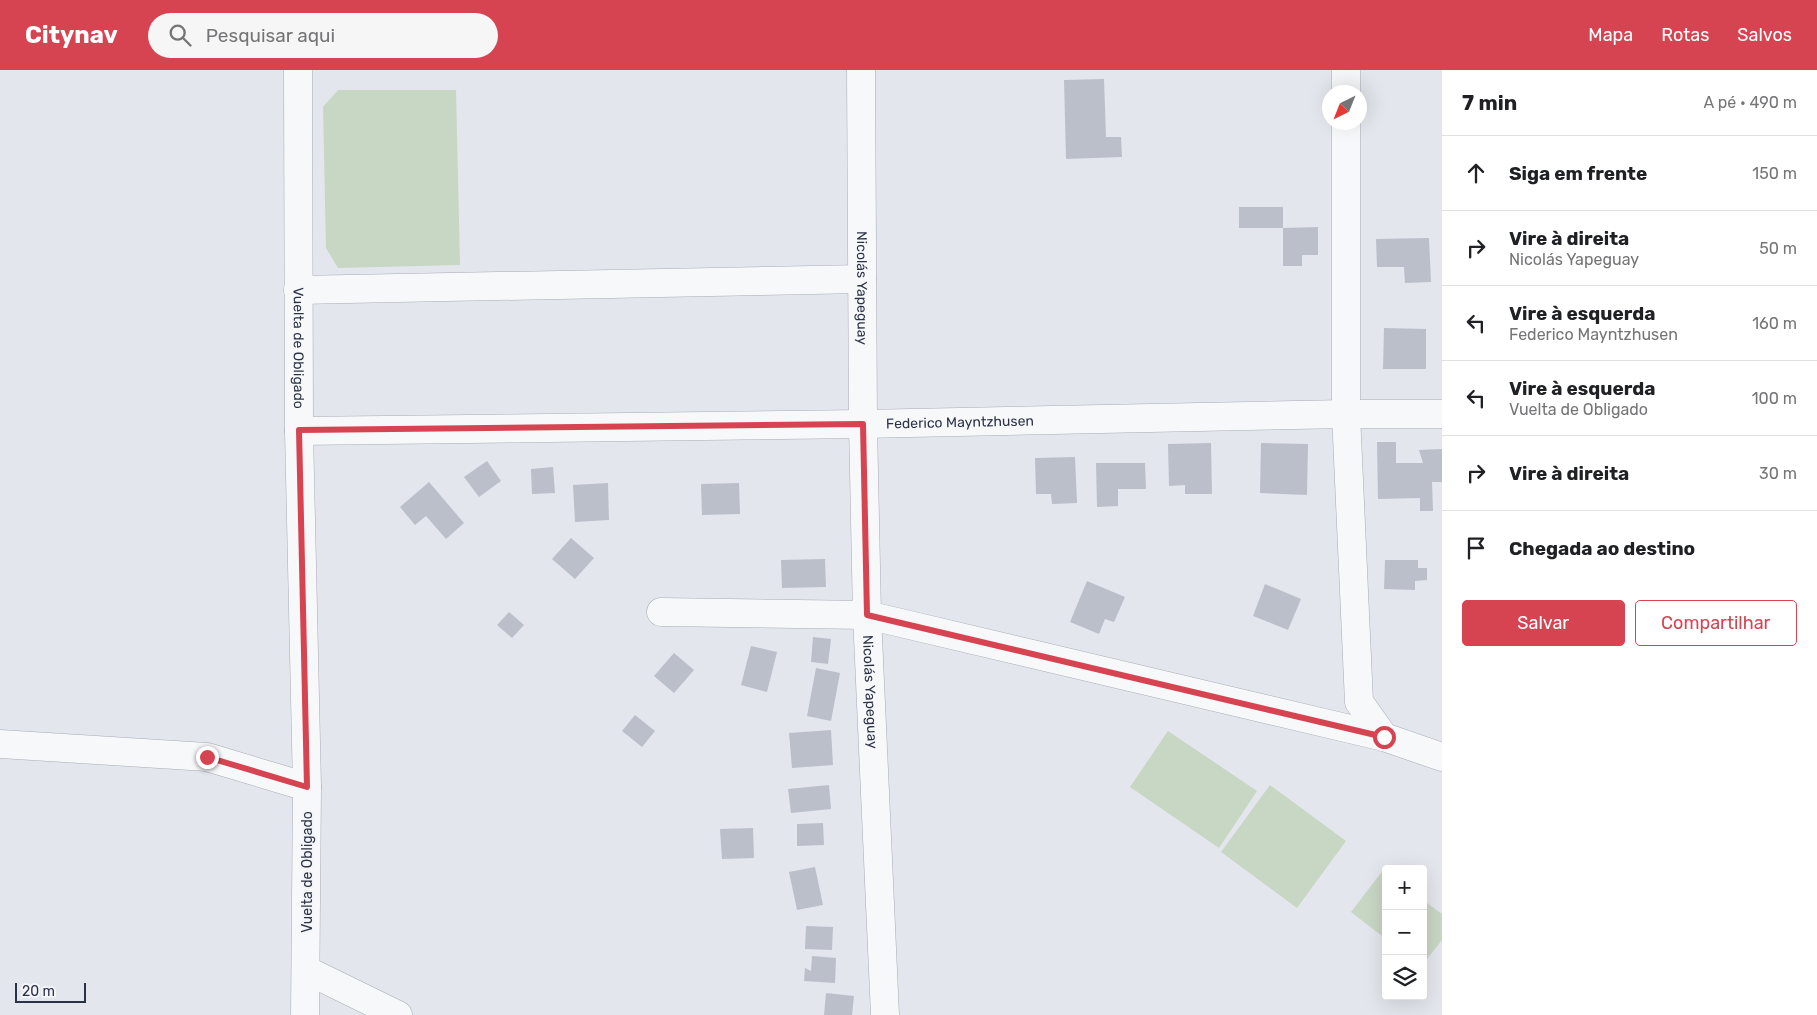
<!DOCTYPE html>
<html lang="pt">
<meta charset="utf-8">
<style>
body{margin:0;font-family:Rubik,sans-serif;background:#f6f6f6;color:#202124}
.controls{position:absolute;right:15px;bottom:15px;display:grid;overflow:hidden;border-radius:5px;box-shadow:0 5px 20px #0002}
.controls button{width:45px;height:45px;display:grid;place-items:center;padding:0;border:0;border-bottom:1px solid #e0e0e0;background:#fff;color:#202124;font:25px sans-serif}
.compass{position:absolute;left:1322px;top:15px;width:45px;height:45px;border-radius:50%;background:#fff;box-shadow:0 5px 20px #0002;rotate:223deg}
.scale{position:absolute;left:15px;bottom:12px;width:71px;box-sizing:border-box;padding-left:5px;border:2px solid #2a3246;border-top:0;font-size:14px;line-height:18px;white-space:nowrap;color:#2a3246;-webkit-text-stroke:4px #f4f5f9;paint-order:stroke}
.stop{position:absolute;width:15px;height:15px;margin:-11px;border:4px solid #d64451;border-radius:50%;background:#fff}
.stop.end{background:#d64451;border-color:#fff;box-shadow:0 1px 5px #0008}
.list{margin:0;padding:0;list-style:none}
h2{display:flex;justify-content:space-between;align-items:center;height:65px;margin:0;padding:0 20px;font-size:21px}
h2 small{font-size:16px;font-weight:400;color:#757577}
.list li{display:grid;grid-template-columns:32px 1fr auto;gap:15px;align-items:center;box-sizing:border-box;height:75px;padding:0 20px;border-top:1px solid #e0e0e0}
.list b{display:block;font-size:19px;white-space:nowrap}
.list p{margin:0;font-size:16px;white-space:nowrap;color:#757577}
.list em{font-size:16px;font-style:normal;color:#757577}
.actions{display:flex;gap:10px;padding:15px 20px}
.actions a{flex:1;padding:11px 0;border:1px solid #d64451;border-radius:5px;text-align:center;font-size:18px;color:#d64451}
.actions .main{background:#d64451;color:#fff}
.icon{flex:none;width:28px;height:28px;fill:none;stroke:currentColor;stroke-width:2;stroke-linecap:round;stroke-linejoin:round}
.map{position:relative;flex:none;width:1442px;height:945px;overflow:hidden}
header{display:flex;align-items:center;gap:30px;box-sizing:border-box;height:70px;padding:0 25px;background:#d64451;color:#fff}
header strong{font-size:24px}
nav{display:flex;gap:28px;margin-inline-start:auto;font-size:18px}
.search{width:350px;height:45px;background:#f6f6f6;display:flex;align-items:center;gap:12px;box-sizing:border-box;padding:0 18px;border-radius:28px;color:#757577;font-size:19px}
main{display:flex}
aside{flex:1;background:#fff}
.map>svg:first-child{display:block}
.green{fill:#c8d6c4}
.building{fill:#babfca}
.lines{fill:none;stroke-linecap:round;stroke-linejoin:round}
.minor-casing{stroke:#a8acb7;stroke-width:29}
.minor{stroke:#f7f8fa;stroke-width:28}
.route{stroke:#d64451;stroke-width:6}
.labels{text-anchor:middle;stroke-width:4;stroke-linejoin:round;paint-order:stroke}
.street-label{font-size:14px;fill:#2a3246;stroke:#f4f5f9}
</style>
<header>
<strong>Citynav</strong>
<div class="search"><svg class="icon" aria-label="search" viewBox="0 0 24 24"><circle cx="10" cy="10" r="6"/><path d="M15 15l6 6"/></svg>Pesquisar aqui</div>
<nav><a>Mapa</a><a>Rotas</a><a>Salvos</a></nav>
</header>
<main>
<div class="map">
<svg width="1442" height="945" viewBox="0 0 1442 945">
<rect width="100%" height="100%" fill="#e3e6ec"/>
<g class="green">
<path d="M338 20H456L460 195 338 198 326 178 323 37Z"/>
<path d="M1168 661 1257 721 1219 778 1130 717Z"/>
<path d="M1270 715 1346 771 1297 838 1221 782Z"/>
<path d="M1384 799 1386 801V869L1351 842Z"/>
<path d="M1423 830 1442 844V870L1423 894Z"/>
</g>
<g class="building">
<path d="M1104 9 1106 67H1121L1122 87 1066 89 1064 10Z"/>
<rect x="1239" y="137" width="44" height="21"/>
<path d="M1318 157V185H1302V196H1283V158Z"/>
<path d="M1429 168 1431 212 1405 213 1404 197H1377L1376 169Z"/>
<path d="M1384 258 1426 259V299H1383Z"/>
<path d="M1377 372H1396V393H1423L1419 380 1442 379V412H1432L1433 441H1420V428L1378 429Z"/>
<path d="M1211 373 1212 424H1185V415L1169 416 1168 374Z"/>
<path d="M1261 373 1308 374 1307 425 1260 423Z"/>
<path d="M1075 387 1077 433 1052 434 1051 424H1036L1035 388Z"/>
<path d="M487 391 501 411 479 427 464 407Z"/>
<path d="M1096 393H1145L1146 419H1118V436L1097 437Z"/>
<path d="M553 397 555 423 532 424 531 399Z"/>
<path d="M429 412 464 453 446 469 426 446 415 455 400 437Z"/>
<path d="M608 413 609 450 575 452 573 415Z"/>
<path d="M739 413 740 444 702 445 701 414Z"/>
<path d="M571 468 594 488 575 509 552 489Z"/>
<path d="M825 489 826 517 782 518 781 490Z"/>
<path d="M1385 490H1418V498H1427V510L1415 511V520L1384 519Z"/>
<path d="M1087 511 1125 527 1114 552 1105 549 1099 564 1070 552Z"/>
<path d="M1265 514 1301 529 1288 560 1253 546Z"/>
<path d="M509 542 524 555 512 568 497 555Z"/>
<path d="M813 567 831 569 828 594 811 592Z"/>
<path d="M751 576 777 582 767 622 741 615Z"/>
<path d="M674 583 694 600 674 623 654 606Z"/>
<path d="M816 598 840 603 831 651 807 646Z"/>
<path d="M635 645 655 661 642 677 622 661Z"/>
<path d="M831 660 833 695 792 698 789 663Z"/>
<path d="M829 715 831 739 791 743 788 719Z"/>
<path d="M823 753 824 775 797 776V754Z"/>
<path d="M753 758 754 788 722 789 720 759Z"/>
<path d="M815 797 823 835 797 840 789 802Z"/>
<path d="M806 856 833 857 832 880 805 879Z"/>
<path d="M812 886 836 888 835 913 804 911 805 898 811 901Z"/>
<path d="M826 923 854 926 852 945H824Z"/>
</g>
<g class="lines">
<defs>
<g id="minor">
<path id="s1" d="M298 0 299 361 307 717 305 945"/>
<path id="s2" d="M861 0 863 354 867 545 885 945"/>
<path d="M1346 0V22"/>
<path d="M1346 52V344L1359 632 1384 667 1442 687"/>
<path d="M298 220 862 209"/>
<path id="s3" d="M299 361 863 354 1346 344H1442"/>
<path d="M661 542 867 545 1384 667"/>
<path d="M0 674 207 687 307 717"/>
<path d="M306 900 398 945"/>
</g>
</defs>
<use href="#minor" class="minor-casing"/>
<use href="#minor" class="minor"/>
</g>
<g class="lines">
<path class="route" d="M207 687 307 717 299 360 863 354 867 545 1384 667"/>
</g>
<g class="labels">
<g class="street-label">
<text dy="5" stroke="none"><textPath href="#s2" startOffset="218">Nicolás Yapeguay</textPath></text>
<text dy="5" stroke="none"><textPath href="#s1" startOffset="278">Vuelta de Obligado</textPath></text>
<text dy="5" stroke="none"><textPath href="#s3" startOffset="661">Federico Mayntzhusen</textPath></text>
<text dy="5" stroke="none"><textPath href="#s2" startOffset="622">Nicolás Yapeguay</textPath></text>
<text transform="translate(307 802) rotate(-90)" y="5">Vuelta de Obligado</text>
</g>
</g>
</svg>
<div class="controls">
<button>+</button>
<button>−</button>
<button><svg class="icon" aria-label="layers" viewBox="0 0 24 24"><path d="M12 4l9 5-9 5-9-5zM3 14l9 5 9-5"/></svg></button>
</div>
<svg class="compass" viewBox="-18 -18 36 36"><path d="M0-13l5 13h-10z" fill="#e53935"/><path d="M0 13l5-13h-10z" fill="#757577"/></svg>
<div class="scale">20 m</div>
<div class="stop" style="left:1384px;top:667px"></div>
<div class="stop end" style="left:207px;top:687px"></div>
</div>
<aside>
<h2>7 min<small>A pé · 490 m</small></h2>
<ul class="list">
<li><svg class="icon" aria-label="ahead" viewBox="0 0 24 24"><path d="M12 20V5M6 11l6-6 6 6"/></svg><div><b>Siga em frente</b></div><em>150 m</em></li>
<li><svg class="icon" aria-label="right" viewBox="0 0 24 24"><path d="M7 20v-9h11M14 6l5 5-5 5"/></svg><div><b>Vire à direita</b><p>Nicolás Yapeguay</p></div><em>50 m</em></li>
<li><svg class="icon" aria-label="left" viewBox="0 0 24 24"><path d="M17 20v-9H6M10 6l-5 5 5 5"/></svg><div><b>Vire à esquerda</b><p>Federico Mayntzhusen</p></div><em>160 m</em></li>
<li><svg class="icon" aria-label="left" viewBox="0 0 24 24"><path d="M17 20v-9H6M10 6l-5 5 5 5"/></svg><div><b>Vire à esquerda</b><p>Vuelta de Obligado</p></div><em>100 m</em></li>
<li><svg class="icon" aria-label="right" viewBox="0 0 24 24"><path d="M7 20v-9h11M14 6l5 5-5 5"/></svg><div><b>Vire à direita</b></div><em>30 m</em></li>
<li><svg class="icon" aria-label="arrive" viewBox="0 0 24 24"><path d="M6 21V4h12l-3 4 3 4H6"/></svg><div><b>Chegada ao destino</b></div></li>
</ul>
<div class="actions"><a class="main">Salvar</a><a>Compartilhar</a></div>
</aside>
</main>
